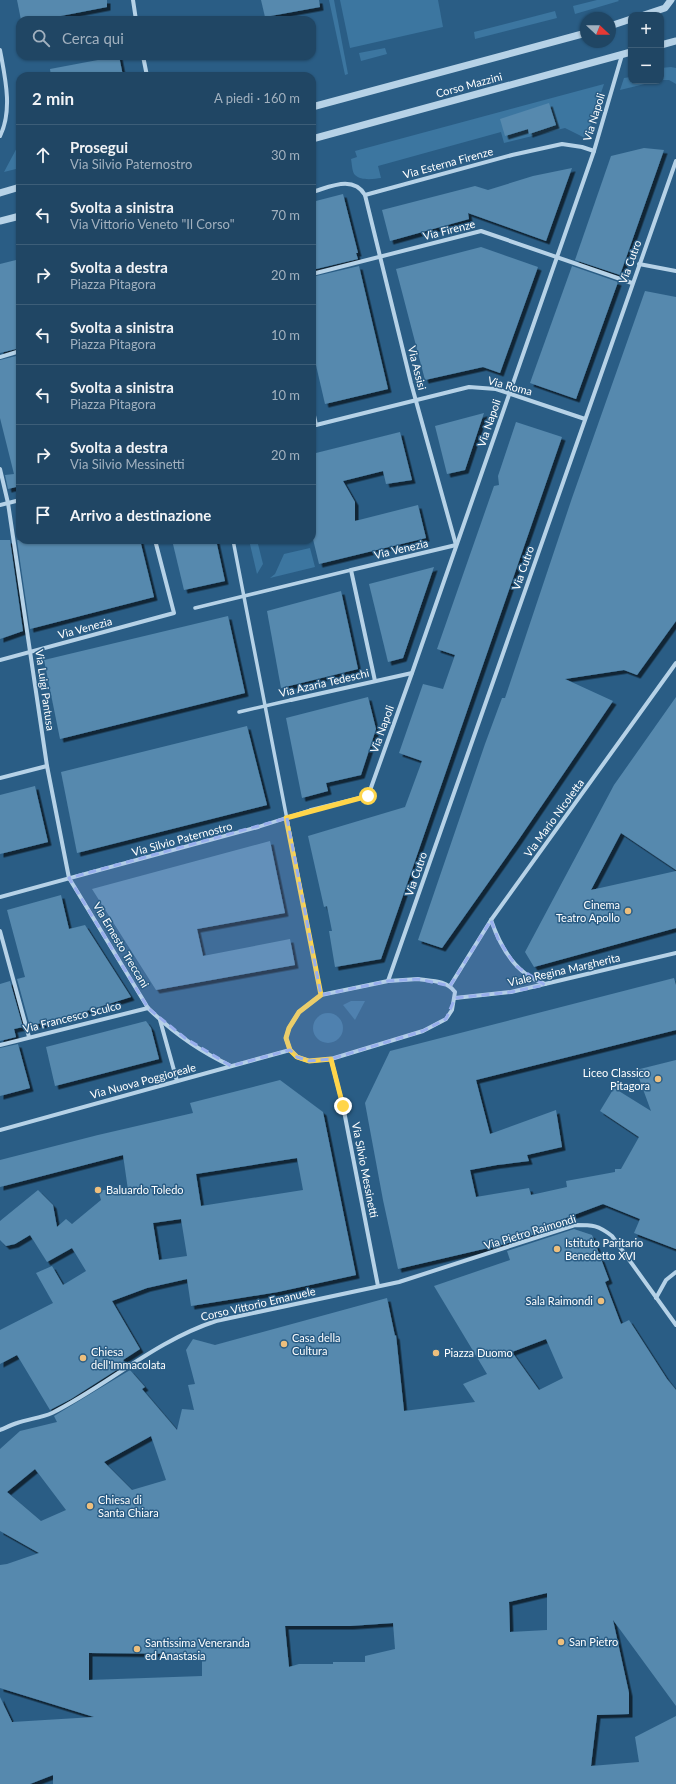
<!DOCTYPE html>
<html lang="it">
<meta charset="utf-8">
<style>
body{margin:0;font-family:Lato,sans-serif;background:#284d6a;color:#f1f3f6}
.controls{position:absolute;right:12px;top:12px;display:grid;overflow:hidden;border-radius:8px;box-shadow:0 1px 3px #0004}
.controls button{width:36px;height:36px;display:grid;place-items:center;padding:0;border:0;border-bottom:1px solid #3d5e78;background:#204664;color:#f1f3f6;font:20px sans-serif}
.compass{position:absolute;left:580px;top:12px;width:36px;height:36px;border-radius:50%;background:#204664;box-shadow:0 1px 3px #0004;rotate:112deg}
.stop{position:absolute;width:12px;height:12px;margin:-9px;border:3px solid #ffd54a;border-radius:50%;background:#fff}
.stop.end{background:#ffd54a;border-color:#fff;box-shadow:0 1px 4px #0008}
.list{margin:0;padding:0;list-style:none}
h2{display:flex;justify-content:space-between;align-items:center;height:52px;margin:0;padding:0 16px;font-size:17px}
h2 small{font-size:13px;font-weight:400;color:#a2b1bf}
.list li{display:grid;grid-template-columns:26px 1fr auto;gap:12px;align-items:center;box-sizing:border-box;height:60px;padding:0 16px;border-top:1px solid #3d5e78}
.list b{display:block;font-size:15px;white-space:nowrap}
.list p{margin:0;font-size:13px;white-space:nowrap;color:#a2b1bf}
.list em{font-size:13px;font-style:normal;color:#a2b1bf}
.icon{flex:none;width:22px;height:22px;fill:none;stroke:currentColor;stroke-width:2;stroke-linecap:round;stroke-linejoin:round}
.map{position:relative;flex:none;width:676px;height:1784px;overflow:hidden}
.search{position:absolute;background:#204664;box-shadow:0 1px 3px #0004;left:16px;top:16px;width:300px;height:44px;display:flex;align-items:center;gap:10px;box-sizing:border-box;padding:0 14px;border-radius:12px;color:#a2b1bf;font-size:15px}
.panel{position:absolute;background:#204664;box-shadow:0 1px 3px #0004;left:16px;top:72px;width:300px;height:472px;border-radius:12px}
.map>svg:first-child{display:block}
.green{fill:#3c76a0}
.building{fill:#5689ae;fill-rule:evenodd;filter:url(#shadow)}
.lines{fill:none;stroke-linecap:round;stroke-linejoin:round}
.pedestrian{stroke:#b6d2e7;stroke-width:3.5}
.minor{stroke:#b6d2e7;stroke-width:4}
.tertiary{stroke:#b6d2e7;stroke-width:7}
.route{stroke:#ffd54a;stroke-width:5}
.marked{fill:#99afed;fill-opacity:0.2;stroke:#99afed;stroke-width:3;stroke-dasharray:8 5;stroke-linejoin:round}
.poi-dot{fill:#edbf7d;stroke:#2a5d85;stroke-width:1.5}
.labels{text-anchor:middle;stroke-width:3;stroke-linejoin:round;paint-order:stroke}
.street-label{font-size:11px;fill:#fff;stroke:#2a5d85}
.poi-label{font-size:11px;fill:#fff;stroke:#2a5d85;text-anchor:start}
</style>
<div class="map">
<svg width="676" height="1784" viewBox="0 0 676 1784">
<defs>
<filter id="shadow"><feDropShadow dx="3.5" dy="3.5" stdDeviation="0" flood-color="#0009"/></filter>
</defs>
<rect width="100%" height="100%" fill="#2a5d85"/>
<g class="green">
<path d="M329 0H334L348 74 345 75Z"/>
<path d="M340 0H438L443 27 350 48Z"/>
<path d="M597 0H618L619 1 575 14 573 6Z"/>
<path d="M555 11 557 18 475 39 474 32Z"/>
<path d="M385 48 387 54 361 61 359 53Z"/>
<path d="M671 67 676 68V84L669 80H661V68Z"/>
<path d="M631 77V81H657L620 90 624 78Z"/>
<path d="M604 84 587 135 583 137 565 128 504 143 501 132 378 166 381 178C374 179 361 181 355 175 352 172 352 164 351 159L357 157 355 151Z"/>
<path d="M20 142V168L4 172Z"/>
<path d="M249 540H257L263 564 257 574Z"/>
<path d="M310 548 315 567 270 578 275 574 284 554Z"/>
<path d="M351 1001H365L355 1020 343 1005Z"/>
<circle cx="328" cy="1028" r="15"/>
</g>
<g class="building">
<path d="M17 0H107V7L40 20H21Z"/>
<path d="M261 0H319L320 7 265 17Z"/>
<path d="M119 56 123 76H51L50 69Z"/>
<path d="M549 103 556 125 529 134 528 129 505 136 500 119Z"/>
<path d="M644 148 664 150 620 275 575 260 611 156Z"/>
<path d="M572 168 546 241 468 213 469 219 390 241 382 210 475 186 488 190 533 176Z"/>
<path d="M343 194 358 253H356L358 259 312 270V202Z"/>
<path d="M481 247 538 267 500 373 483 367 425 380 396 269Z"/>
<path d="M20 259V348L0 353V264Z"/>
<path d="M359 266 388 389 325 404 312 348V277Z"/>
<path d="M572 266 618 282 576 399 530 383Z"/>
<path d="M645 291 676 297V621L637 675 624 670 565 679 613 701 517 842 442 948 418 940 485 744 502 698H505L572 498Z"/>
<path d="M20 355V486L8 489 5 475 14 474 0 418V360Z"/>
<path d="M484 413 465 470 447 474 435 426Z"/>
<path d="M516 422 562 437 381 959 335 967 329 931H332L327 906 324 907 308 836 405 807 422 761 399 753 423 684 443 689 455 655 437 649 494 486 499 485 498 476Z"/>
<path d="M400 432 412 480 386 484 383 471 343 481 355 502V521L418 505 426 538 319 564 312 535V454Z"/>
<path d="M0 540H10L23 631 0 639Z"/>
<path d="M17 540H140L154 597 30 629Z"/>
<path d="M172 540H216L225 581 184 590Z"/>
<path d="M434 567 403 658 388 662 369 584Z"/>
<path d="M341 591 358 669 281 688 267 611Z"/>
<path d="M228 616 245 693 60 739 44 660Z"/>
<path d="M368 697 376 729 361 775 326 783 328 791 302 798 286 718Z"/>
<path d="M676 697V870L621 833 591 890 676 871V928L534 967 525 952 533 937 614 785Z"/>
<path d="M247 726 267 805 77 853 61 772Z"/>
<path d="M35 786 48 842 0 854V795Z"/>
<path d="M270 841 285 913 197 929 203 956 290 939 295 965 156 990 92 889Z"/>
<path d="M61 895 69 929 85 925 131 997 41 1025V1023L30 1026 17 979 25 977 7 910Z"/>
<path d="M674 978 676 985V1030L476 1080 490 1134 556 1110 562 1147 527 1155 529 1161 497 1165 470 1170 476 1197 529 1188 531 1195 567 1187 566 1181 615 1172V1169H621L639 1137 600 1111 614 1088 651 1111 636 1070 676 1060V1249L634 1233 640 1219 603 1204 555 1222 563 1225 505 1244 398 1269 383 1200 365 1103 390 1051Z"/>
<path d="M10 981 23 1027 14 1029 16 1037 0 1041V984Z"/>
<path d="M146 1021 151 1028 159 1059 55 1086 46 1047Z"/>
<path d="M18 1044 30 1088 0 1096V1048Z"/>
<path d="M280 1080 323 1112 356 1275 278 1292 191 1306 187 1279 147 1288 112 1301 140 1349 123 1360 126 1364 71 1399 50 1410 17 1355 0 1364V1330L53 1303 36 1273 52 1266 63 1285 86 1271 72 1248 47 1262 30 1235 15 1244 6 1246 0 1240V1221L38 1190 53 1205 57 1227 66 1219 72 1224 101 1200 98 1190H128L123 1155 0 1187V1160L98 1135 193 1113 190 1103ZM297 1158 303 1190 201 1206 196 1174ZM181 1219 187 1256 159 1260 153 1223Z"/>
<path d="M574 1229 592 1235 609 1280 605 1282 621 1324 629 1320 667 1379 676 1390V1706L613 1620 629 1693V1714L597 1715 591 1766 639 1762 635 1737 676 1716V1784H53V1775L30 1784H0V1697L12 1722 94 1717 0 1688V1565L7 1564 39 1553 0 1531V1449L20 1431 57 1422 54 1416 130 1370 145 1387 142 1389 177 1430 182 1409 194 1410 188 1385 195 1384 186 1350 193 1339 215 1345 387 1298 395 1336 396 1335 404 1411 475 1402 463 1384 487 1374 434 1286 510 1260 507 1251ZM546 1339 563 1378 539 1390 512 1352ZM151 1436 166 1480 132 1490 104 1462ZM35 1469 66 1510 41 1521 7 1492ZM547 1593V1630L510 1632 509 1602ZM393 1623 395 1649 365 1656V1662H333V1664H299L289 1667 285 1626H350ZM89 1653 202 1654V1676L89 1680Z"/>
</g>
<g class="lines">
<g class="pedestrian">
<path d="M233 540 321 995"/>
<path d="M195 608 351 570"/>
<path d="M239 712 291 700"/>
<path d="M258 827 311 810"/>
</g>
<g class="minor">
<path d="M133 0 136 20"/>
<path d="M0 50C5 77 13 110 0 136"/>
<path d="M143 56 147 76"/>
<path d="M312 192C330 187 353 175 365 195L512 155 562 144 582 147 594 151"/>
<path d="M365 195 411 383 456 545 351 570 375 681"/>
<path d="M639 264 676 271"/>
<path d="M312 274 481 231 632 283"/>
<path d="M0 357 20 351"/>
<path d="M312 406 316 425"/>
<path d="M312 426 469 387 496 389 585 419"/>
<path d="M0 469 8 503 47 766 69 878 148 1008C172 1032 201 1052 231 1066"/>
<path d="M0 505 20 500"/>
<path d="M0 660 174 613 155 540"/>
<path d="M291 700 412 673"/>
<path d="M0 778 47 766"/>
<path d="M311 810 368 796 412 673 594 151 622 55"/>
<path d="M0 897 258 827"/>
<path d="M491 920C498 940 508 961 526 974 531 979 539 981 545 984"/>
<path d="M0 931 29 1037"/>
<path d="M418 979C432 981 446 980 455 992L452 1010 446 1019 423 1031 331 1059 309 1061 297 1057 290 1050 286 1038 289 1028 299 1012 321 995 388 981Z"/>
<path d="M388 981 676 161"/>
<path d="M450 986 491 920 676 663"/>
<path d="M455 998 511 992 676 953"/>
<path d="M160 1020 177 1081"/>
<path d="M0 1045 148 1008"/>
<path d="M331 1059 343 1106 378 1286"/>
<path d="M0 1130 290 1050"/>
<path d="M656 1298 666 1280 676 1272"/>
<path d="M0 1430C5 1428 11 1425 17 1423 28 1419 41 1418 52 1413 108 1385 155 1341 216 1321L399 1282 575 1225C593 1225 598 1225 612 1236L676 1325"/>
</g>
<g class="tertiary">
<path d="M644 15 665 8 671 0"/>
<path d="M610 26 631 19"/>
<path d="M661 45 676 41"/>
<path d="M312 107 586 33"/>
<path d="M312 139 631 52"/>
<path d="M0 193 20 187"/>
<path d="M0 221 20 216"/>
</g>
</g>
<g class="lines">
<path class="route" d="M343 1106 331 1059 309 1061 297 1057 290 1050 286 1038 289 1028 299 1012 321 995 286 818 368 796"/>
</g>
<path class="marked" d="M287 818 321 995 388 981 418 979 450 986 491 920 498 939 516 966 545 985 511 992 455 998 446 1019 423 1031 331 1059 309 1061 297 1057 290 1050 231 1066 185 1038 148 1008 69 878Z"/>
<g class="poi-dot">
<circle cx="628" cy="911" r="4"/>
<circle cx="658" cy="1079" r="4"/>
<circle cx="98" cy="1190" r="4"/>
<circle cx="557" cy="1249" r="4"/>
<circle cx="601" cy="1301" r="4"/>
<circle cx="284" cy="1344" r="4"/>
<circle cx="436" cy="1353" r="4"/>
<circle cx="83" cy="1358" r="4"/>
<circle cx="90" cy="1506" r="4"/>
<circle cx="561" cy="1642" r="4"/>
<circle cx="137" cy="1649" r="4"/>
</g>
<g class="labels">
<g class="street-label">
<text transform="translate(469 85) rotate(-15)" y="4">Corso Mazzini</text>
<text transform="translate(594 117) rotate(-73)" y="4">Via Napoli</text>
<text transform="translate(448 163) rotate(-15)" y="4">Via Esterna Firenze</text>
<text transform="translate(449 230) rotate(-14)" y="4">Via Firenze</text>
<text transform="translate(630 262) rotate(-70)" y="4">Via Cutro</text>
<text transform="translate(417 368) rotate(76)" y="4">Via Assisi</text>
<text transform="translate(510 386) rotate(15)" y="4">Via Roma</text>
<text transform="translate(489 423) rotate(-71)" y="4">Via Napoli</text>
<text transform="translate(401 549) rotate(-13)" y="4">Via Venezia</text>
<text transform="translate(523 568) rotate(-71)" y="4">Via Cutro</text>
<text transform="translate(85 628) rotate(-15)" y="4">Via Venezia</text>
<text transform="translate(324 683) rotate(-13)" y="4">Via Azaria Tedeschi</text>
<text transform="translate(45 690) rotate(82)" y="4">Via Luigi Pantusa</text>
<text transform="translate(382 729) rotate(-70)" y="4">Via Napoli</text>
<text transform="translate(554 818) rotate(-54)" y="4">Via Mario Nicoletta</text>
<text transform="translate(182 839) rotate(-15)" y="4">Via Silvio Paternostro</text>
<text transform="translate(416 874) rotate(-71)" y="4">Via Cutro</text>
<text transform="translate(121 945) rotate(59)" y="4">Via Ernesto Treccani</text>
<text transform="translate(564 970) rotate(-13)" y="4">Viale Regina Margherita</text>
<text transform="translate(72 1017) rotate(-14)" y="4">Via Francesco Sculco</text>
<text transform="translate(143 1081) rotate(-15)" y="4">Via Nuova Poggioreale</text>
<text transform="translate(365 1170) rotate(79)" y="4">Via Silvio Messinetti</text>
<text transform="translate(530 1232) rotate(-17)" y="4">Via Pietro Raimondi</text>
<text transform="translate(258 1304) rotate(-13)" y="4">Corso Vittorio Emanuele</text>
</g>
<g class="poi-label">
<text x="620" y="909" text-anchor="end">Cinema<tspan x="620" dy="13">Teatro Apollo</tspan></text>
<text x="650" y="1077" text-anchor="end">Liceo Classico<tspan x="650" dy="13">Pitagora</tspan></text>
<text x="106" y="1194">Baluardo Toledo</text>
<text x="565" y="1247">Istituto Paritario<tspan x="565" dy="13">Benedetto XVI</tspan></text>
<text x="593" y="1305" text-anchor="end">Sala Raimondi</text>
<text x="292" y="1342">Casa della<tspan x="292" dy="13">Cultura</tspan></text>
<text x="91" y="1356">Chiesa<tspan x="91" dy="13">dell'Immacolata</tspan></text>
<text x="444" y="1357">Piazza Duomo</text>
<text x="98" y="1504">Chiesa di<tspan x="98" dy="13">Santa Chiara</tspan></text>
<text x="569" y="1646">San Pietro</text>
<text x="145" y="1647">Santissima Veneranda<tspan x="145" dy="13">ed Anastasia</tspan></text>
</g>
</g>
</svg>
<div class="controls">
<button>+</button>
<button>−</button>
</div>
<svg class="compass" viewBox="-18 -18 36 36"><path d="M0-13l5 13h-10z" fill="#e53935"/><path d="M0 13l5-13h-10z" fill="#a2b1bf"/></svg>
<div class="stop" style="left:368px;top:796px"></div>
<div class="stop end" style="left:343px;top:1106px"></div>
<div class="search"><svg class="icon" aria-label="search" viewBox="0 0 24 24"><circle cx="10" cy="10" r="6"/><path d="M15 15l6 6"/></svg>Cerca qui</div>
<section class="panel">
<h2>2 min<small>A piedi · 160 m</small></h2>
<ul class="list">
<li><svg class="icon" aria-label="ahead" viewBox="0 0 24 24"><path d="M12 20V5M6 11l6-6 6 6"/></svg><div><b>Prosegui</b><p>Via Silvio Paternostro</p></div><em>30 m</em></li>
<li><svg class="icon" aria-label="left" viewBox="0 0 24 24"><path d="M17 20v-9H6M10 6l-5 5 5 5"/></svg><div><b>Svolta a sinistra</b><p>Via Vittorio Veneto &quot;Il Corso&quot;</p></div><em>70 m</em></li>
<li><svg class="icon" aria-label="right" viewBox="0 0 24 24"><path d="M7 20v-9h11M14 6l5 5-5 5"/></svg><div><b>Svolta a destra</b><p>Piazza Pitagora</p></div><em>20 m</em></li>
<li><svg class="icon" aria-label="left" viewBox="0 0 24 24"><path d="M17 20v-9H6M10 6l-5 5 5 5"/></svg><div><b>Svolta a sinistra</b><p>Piazza Pitagora</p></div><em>10 m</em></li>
<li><svg class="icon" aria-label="left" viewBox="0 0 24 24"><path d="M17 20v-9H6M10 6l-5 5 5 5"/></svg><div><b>Svolta a sinistra</b><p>Piazza Pitagora</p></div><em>10 m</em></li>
<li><svg class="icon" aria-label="right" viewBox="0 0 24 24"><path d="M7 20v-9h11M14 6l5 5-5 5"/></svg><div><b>Svolta a destra</b><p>Via Silvio Messinetti</p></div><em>20 m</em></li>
<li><svg class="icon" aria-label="arrive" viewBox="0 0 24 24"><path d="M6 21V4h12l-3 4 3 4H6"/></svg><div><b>Arrivo a destinazione</b></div></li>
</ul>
</section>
</div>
